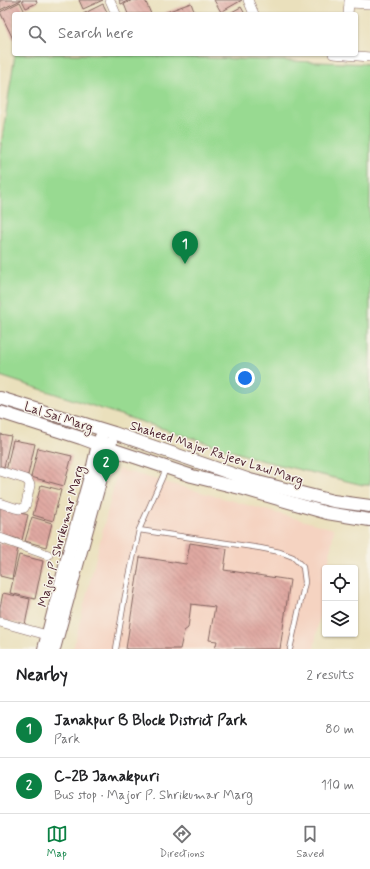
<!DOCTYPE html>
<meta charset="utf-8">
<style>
body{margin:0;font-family:Mynerve,sans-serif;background:#f6f6f6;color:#202124}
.controls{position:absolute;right:12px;bottom:12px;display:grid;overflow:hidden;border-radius:4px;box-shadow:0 1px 3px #0004}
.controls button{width:36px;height:36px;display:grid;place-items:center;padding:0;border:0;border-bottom:1px solid #e0e0e0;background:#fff;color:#202124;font:20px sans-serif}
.you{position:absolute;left:245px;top:378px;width:14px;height:14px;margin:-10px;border:3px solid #fff;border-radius:50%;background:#1a73e8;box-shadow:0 0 0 6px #1a73e833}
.badge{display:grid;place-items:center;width:26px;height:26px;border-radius:50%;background:#0b8043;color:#fff;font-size:13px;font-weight:700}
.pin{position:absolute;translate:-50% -33px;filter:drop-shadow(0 1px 2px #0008)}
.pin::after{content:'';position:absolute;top:21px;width:14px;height:12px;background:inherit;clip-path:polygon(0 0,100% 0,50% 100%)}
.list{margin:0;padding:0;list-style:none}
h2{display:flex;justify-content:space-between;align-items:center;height:52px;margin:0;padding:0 16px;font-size:17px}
h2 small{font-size:13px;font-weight:400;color:#757577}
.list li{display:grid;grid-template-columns:26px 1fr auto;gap:12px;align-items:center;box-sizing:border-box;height:56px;padding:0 16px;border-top:1px solid #e0e0e0}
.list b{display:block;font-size:15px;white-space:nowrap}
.list p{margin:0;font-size:13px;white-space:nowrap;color:#757577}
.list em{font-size:13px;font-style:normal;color:#757577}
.icon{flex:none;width:22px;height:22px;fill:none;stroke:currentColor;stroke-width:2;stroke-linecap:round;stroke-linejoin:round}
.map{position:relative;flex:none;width:370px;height:649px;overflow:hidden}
.search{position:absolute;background:#fff;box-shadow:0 1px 3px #0004;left:12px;right:12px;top:12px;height:44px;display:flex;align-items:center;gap:10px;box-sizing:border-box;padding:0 14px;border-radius:4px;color:#757577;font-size:15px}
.sheet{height:164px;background:#fff}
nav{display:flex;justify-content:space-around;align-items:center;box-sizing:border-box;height:56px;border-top:1px solid #e0e0e0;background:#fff;font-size:11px;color:#757577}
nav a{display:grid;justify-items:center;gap:2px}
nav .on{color:#0b8043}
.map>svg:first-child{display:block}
.built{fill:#f5d3c1}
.green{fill:#98da91;stroke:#717c5e}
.building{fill:url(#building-back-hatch)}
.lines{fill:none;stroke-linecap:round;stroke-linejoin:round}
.lane-casing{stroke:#82635e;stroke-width:6}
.street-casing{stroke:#82635e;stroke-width:10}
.secondary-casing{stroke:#82635e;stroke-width:14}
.lane{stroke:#fff;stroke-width:4.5}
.street{stroke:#fff;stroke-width:9}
.secondary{stroke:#fff;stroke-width:12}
.labels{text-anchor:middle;stroke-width:3;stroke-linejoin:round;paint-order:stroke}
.street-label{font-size:13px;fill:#4a1f2b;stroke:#f7f3e8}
</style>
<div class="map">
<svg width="370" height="649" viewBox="0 0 370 649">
<defs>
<pattern id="building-back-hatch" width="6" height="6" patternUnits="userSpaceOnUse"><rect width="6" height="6" fill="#e0a9a2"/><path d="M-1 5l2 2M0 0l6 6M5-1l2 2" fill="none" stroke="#b88984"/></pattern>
</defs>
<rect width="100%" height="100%" fill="#f7f3e8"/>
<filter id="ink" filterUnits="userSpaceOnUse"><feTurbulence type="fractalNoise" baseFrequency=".025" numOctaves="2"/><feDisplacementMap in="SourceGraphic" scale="8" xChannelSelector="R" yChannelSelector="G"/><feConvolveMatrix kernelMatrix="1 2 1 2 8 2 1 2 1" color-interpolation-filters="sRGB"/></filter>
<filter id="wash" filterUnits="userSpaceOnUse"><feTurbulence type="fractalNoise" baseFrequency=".012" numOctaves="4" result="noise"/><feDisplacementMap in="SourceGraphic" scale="16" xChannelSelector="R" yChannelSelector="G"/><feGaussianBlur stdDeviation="0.9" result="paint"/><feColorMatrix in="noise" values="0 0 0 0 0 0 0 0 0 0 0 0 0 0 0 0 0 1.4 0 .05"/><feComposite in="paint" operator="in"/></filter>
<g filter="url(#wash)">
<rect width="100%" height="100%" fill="#eae0bc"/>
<path class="built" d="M118 469 334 529 328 568H325V583L314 649H73Z"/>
<path class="green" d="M15 54H105L370 64V485H363L260 460 0 376V152Z"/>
<g id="blocks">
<g class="building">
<path d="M0 0H21L0 10Z"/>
<path d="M22 0H36L37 3 26 8Z"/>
<path d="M79 0H103L83 9Z"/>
<path d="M119 0H130L121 4Z"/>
<path d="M133 0H145L151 14H128L124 4Z"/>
<path d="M214 0H242L221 12Z"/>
<path d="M20 2 26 14H14V41L0 12Z"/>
<path d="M191 3 195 14H161Z"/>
<path d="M103 4 108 14H83Z"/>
<path d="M241 7 245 14H228Z"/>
<path d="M0 434 11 436 4 467 0 466Z"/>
<path d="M13 440 35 444 28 475 6 471Z"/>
<path d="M38 448 72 456 64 486 31 477Z"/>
<path d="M41 485 61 490 53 521 33 515Z"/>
<path d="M0 507 28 515 22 540 0 534Z"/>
<path d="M32 517 52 523 46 547 25 541Z"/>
<path d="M0 543 18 547 12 579 0 576Z"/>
<path d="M190 543 227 549 224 570 290 580 280 649H215L217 641 209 640 215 607 191 604 188 628 184 631 180 649H126L140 557 186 564Z"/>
<path d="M19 555 43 561 35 599 10 593Z"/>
<path d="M3 593 30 599 25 625 0 620V607Z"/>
</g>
</g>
</g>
<g filter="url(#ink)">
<use href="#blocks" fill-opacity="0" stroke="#82635e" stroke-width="1"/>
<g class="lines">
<defs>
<g id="lane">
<path d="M139 530 260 548 280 552 293 557 303 567 305 582 290 649"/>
<path d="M116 649 125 596 139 530 166 469"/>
</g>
<g id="street">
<path d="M110 0 116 14"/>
<path d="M248 0 254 14"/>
<path d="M349 0V3L370 4"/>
<path d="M348 14 349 3"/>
<path d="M333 54 370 57"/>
<path d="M0 471 25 479 28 481 30 485 26 504 24 508 20 509 15 508 0 503"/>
<path d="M0 538 48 555"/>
<path d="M0 622 47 635"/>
</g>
<g id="secondary">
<path d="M0 398 114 433 250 480 333 501 370 506"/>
<path d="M0 412 81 438 108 448 192 476 244 489 327 513 370 520"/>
<path d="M44 649 67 559 93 466 98 444 101 437"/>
<path d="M54 649 111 442"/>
</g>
</defs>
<use href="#lane" class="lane-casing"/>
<use href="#street" class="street-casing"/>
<use href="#secondary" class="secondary-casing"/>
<use href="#lane" class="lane"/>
<use href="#street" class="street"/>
<use href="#secondary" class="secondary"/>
</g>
</g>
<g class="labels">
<g class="street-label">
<text transform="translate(59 416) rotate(18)" y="5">Lal Sai Marg</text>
<text transform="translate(217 452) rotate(18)" y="5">Shaheed Major Rajeev Laul Marg</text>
<text transform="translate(60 536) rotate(-75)" y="5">Major P. Shrikumar Marg</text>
</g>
</g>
</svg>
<div class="controls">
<button><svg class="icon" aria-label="locate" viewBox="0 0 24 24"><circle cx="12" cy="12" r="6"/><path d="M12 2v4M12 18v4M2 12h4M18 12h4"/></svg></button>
<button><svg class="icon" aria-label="layers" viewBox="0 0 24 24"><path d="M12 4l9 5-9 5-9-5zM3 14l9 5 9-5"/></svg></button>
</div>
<div class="you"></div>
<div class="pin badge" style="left:185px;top:264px">1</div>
<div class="pin badge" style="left:106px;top:482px">2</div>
<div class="search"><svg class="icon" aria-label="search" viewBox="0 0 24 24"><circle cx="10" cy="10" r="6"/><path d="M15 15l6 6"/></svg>Search here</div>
</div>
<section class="sheet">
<h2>Nearby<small>2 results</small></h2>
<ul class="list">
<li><span class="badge">1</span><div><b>Janakpur B Block District Park</b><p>Park</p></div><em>80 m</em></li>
<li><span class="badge">2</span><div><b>C-2B Janakpuri</b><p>Bus stop · Major P. Shrikumar Marg</p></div><em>110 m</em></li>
</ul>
</section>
<nav>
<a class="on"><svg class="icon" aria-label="map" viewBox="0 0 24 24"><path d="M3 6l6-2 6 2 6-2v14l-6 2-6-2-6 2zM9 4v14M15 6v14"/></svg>Map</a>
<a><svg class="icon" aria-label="directions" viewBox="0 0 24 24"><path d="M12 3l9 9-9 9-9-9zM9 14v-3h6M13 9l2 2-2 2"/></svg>Directions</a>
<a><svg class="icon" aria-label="saved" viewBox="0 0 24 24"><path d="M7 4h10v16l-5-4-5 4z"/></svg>Saved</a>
</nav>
